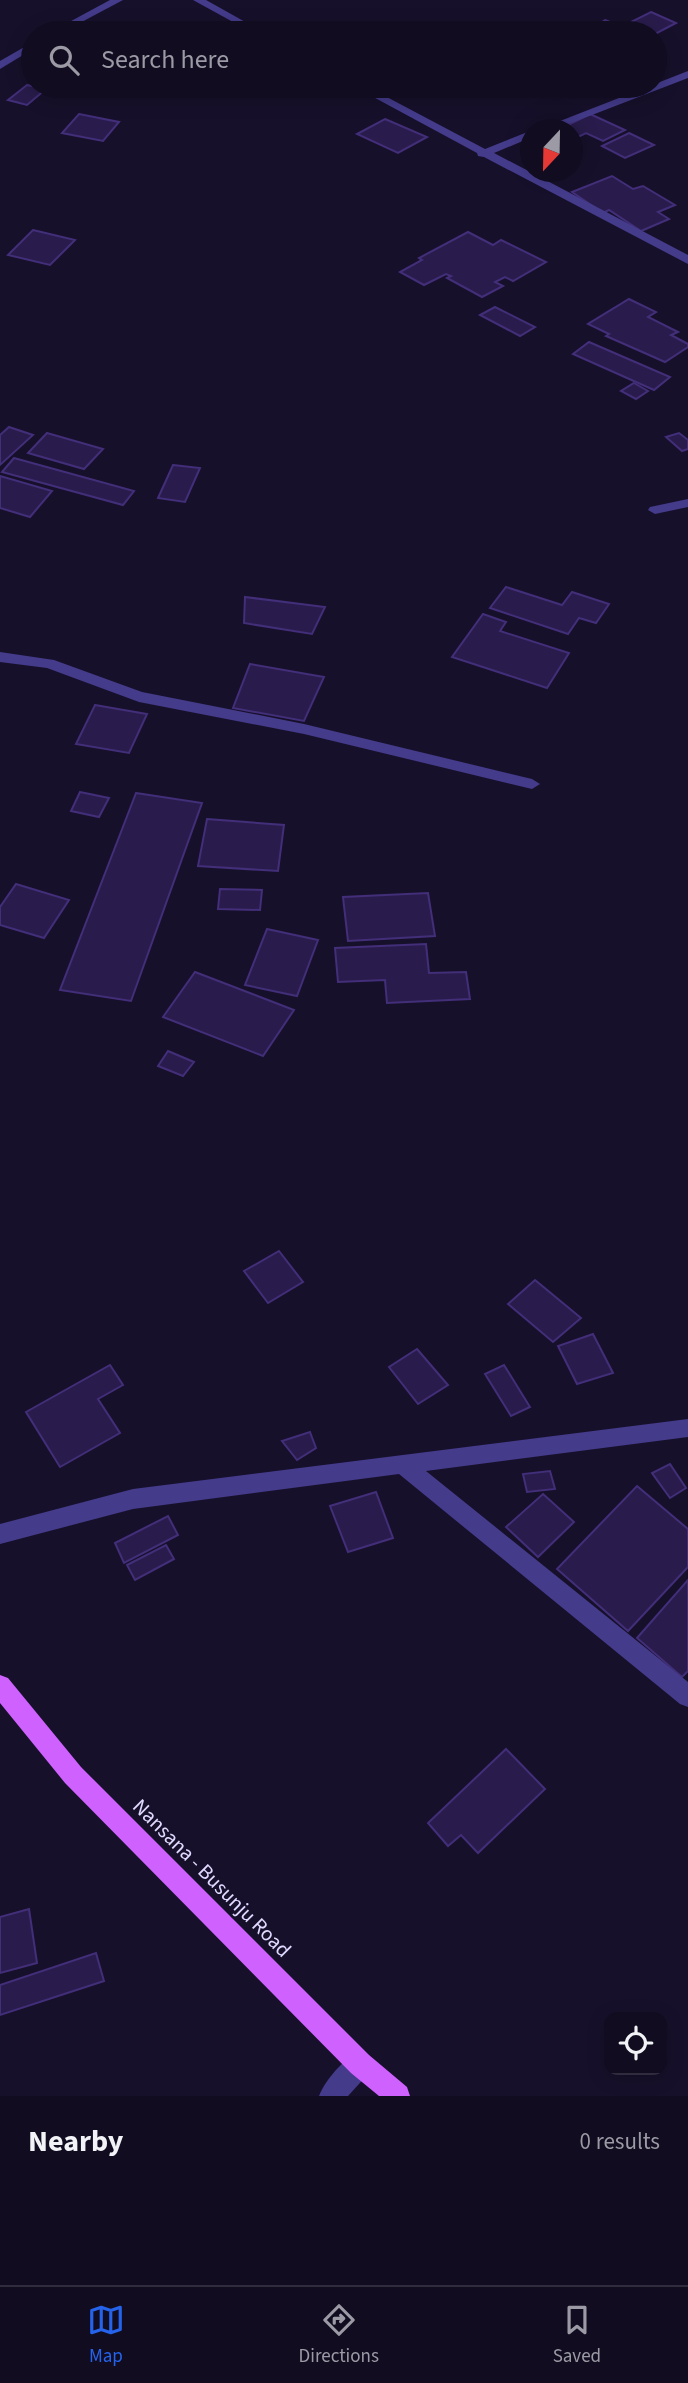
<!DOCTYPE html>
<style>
body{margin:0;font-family:"Source Sans 3",sans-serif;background:#1a1529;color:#f1f3f6}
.controls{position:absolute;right:21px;bottom:21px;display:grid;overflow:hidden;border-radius:14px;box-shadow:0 4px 18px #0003}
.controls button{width:63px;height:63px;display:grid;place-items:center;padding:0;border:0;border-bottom:2px solid #302c3e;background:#110c20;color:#f1f3f6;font:35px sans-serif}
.compass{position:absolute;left:520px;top:119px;width:63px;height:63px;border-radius:50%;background:#110c20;box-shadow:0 4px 18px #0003;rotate:202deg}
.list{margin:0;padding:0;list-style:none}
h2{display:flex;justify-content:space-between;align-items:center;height:91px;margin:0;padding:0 28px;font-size:30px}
h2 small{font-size:23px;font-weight:400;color:#9c9ba5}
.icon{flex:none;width:38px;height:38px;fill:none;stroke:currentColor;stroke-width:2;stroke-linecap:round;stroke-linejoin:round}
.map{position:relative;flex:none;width:688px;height:2096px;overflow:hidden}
.search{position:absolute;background:#110c20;box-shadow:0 4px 18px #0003;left:21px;right:21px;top:21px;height:77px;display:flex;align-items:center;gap:18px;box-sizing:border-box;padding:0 24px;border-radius:38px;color:#9c9ba5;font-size:26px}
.sheet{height:189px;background:#110c20}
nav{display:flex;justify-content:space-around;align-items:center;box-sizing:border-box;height:98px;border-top:2px solid #302c3e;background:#110c20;font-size:19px;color:#9c9ba5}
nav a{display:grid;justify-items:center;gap:4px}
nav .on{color:#2563eb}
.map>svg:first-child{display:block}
.building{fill:#291c4c;stroke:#422e79;stroke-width:2}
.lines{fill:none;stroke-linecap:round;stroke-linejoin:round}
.minor{fill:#443b8b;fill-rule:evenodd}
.tertiary{fill:#443b8b;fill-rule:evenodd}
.primary{fill:#cf61ff;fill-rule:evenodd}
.labels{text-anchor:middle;stroke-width:5;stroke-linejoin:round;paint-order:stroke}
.near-street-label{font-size:21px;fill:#e1daff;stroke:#17102b}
</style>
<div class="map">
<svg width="688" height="2096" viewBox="0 0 688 2096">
<rect width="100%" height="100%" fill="#17102b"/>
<g class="building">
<path d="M651 12 676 23 655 34 644 33 625 25Z"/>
<path d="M605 20 639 33H598L589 30Z"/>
<path d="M27 85 46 89 27 105 8 100Z"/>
<path d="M79 114 119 122 103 141 62 133Z"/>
<path d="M590 114 625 130 603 141 586 133 572 140V130H558Z"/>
<path d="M385 119 427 137 398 153 357 134Z"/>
<path d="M629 133 654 145 625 158 602 146Z"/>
<path d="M612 176 633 189 643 186 675 205 658 212 669 219 641 231 609 210 603 213 572 192Z"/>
<path d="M33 230 75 240 50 265 8 255Z"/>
<path d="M468 232 493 245 501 240 546 262 513 281 505 277 495 282 503 286 482 297 447 278 451 276 446 274 424 285 400 272 422 260 419 258Z"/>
<path d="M629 299 656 312 648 317 678 332 671 335 688 344V347L665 362 606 336 609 334 588 324Z"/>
<path d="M495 307 535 327 520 336 480 315Z"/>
<path d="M589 342 670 377 654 390 573 354Z"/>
<path d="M634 383 648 391 636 399 621 391Z"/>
<path d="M9 427 33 435 0 465V435Z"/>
<path d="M47 433 103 449 84 469 28 453Z"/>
<path d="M679 433 688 440V449L682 451 666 437Z"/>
<path d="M14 458 134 491 123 505 2 472Z"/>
<path d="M173 465 200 468 185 502 158 498Z"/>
<path d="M0 476 52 491 30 517 0 508Z"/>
<path d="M506 587 562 605 572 592 609 604 596 623 579 618 568 634 490 608Z"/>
<path d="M245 597 325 607 312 634 244 623Z"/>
<path d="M483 614 506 622 500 631 569 653 547 688 452 657Z"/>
<path d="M250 664 324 677 304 721 233 708Z"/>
<path d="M95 705 147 714 129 753 76 744Z"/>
<path d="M80 792 109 798 99 817 71 811Z"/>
<path d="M136 793 202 803 131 1001 60 990Z"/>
<path d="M207 819 284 825 278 871 198 866Z"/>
<path d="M16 884 69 900 44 938 0 925V907Z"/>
<path d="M220 889 262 890 260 910 218 909Z"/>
<path d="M428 893 435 936 348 941 343 897Z"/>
<path d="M267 929 318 940 297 996 245 985Z"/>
<path d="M426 944 429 973 466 972 470 999 387 1003 385 980 338 982 335 948Z"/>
<path d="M195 972 294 1010 263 1056 163 1017Z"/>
<path d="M168 1051 194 1062 183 1076 158 1066Z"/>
<path d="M279 1251 303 1282 268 1303 244 1271Z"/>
<path d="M535 1280 581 1318 553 1342 508 1304Z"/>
<path d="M593 1334 613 1373 577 1384 558 1346Z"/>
<path d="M417 1349 448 1385 418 1404 389 1367Z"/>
<path d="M110 1365 123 1385 98 1399 120 1433 60 1467 26 1412Z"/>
<path d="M504 1365 530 1407 511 1416 485 1374Z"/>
<path d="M310 1432 316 1448 297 1460 282 1441Z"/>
<path d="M670 1464 686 1488 670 1498 652 1473Z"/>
<path d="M550 1471 555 1489 527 1492 523 1474Z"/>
<path d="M637 1486 688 1529V1567L628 1631 557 1569Z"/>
<path d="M376 1492 393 1538 348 1552 330 1506Z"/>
<path d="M543 1494 574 1522 538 1557 506 1527Z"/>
<path d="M168 1516 178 1535 124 1563 115 1543Z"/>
<path d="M166 1545 174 1559 135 1580 127 1565Z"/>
<path d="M688 1580V1671L682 1677 637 1638Z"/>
<path d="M506 1749 545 1789 478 1853 461 1835 448 1846 428 1823Z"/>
<path d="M29 1909 37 1963 0 1973V1917Z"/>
<path d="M96 1953 104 1981 0 2015V1985Z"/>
</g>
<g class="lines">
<g class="minor">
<path d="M193 0H206L265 33H253Z"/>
<path d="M688 71V78L553 130H537Z"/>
<path d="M353 86H366L485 149 530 131V138L494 153 688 255V264L484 157 478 156 477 153Z"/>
<path d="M688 499V507L655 514 648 510 650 507Z"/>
<path d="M0 652 54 660 142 692 304 724 532 779 540 784 532 789 304 734 139 702 47 668 0 662Z"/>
<path d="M688 1419V1437L426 1471 688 1682V1707L680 1704 399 1474 133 1509 0 1544V1524L133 1489Z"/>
<path d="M360 2052 369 2055 372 2064 369 2073 348 2096H319C325 2080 344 2058 360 2052Z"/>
</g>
<g class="tertiary">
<path d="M110 0H123L61 33H49Z"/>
<path d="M33 42V49L0 69V61Z"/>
</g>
<path class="primary" d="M0 1675 8 1678 81 1767 369 2055 407 2087 410 2096H379L351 2073 65 1783 0 1703Z"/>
</g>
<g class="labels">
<g class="near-street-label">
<text transform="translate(212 1878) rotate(45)" y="7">Nansana - Busunju Road</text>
</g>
</g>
</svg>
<div class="controls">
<button><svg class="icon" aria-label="locate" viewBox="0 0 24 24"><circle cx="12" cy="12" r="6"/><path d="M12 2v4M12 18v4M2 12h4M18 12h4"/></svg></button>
</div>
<svg class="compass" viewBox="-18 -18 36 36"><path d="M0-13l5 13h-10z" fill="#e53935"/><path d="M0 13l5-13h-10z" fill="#9c9ba5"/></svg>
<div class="search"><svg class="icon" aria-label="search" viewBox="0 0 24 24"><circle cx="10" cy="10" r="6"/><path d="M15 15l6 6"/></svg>Search here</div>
</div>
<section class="sheet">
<h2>Nearby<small>0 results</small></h2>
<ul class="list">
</ul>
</section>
<nav>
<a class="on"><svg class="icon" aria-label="map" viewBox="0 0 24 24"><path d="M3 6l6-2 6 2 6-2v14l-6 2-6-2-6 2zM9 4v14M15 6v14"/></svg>Map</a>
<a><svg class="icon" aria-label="directions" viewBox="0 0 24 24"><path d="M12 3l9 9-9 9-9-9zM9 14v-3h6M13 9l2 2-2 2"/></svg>Directions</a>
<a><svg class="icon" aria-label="saved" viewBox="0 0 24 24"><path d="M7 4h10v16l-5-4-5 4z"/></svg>Saved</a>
</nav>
